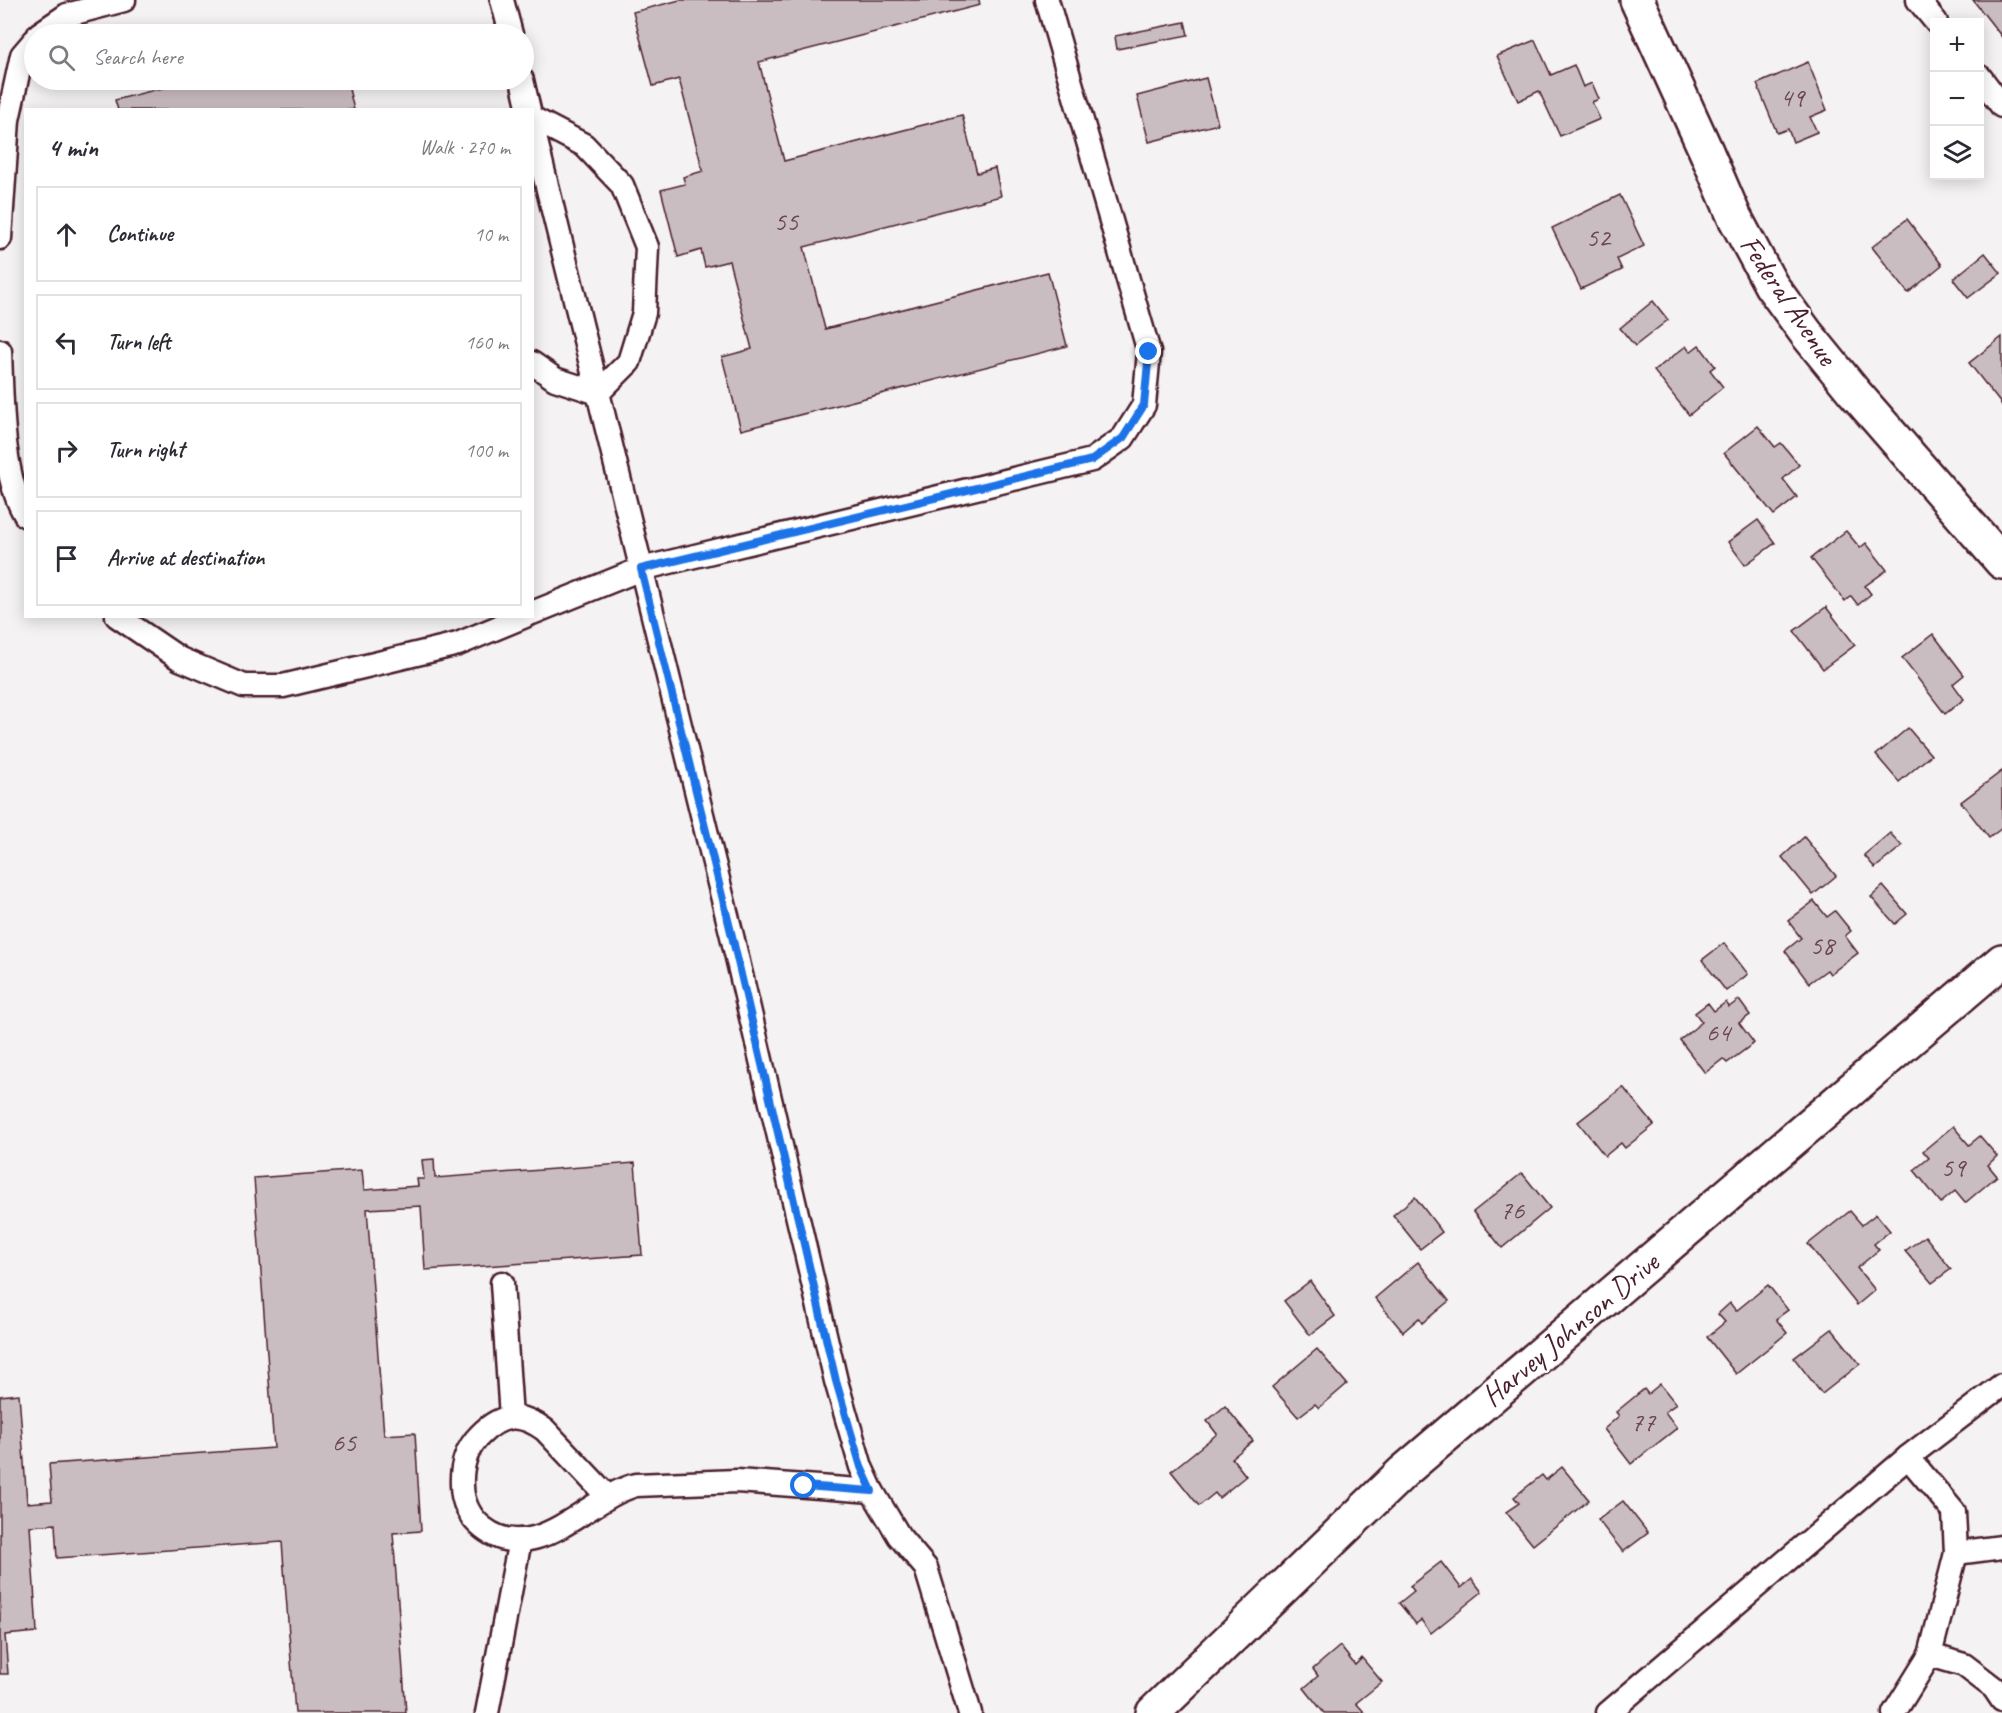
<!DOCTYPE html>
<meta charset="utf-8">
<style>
body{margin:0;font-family:Caveat,sans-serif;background:#f2f2f3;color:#2b2b33}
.controls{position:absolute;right:18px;top:18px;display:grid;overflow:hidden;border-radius:0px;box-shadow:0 3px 15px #0003}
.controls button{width:54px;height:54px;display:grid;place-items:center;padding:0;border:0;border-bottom:2px solid #e1e1e2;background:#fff;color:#2b2b33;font:30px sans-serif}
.stop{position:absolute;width:18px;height:18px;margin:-14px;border:4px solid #1a73e8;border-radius:50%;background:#fff}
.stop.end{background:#1a73e8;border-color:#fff;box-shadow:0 2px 6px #0008}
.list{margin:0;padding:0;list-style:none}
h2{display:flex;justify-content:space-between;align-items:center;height:78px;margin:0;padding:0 24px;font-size:26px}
h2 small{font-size:20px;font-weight:400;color:#7c7c81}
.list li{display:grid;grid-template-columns:39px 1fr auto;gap:18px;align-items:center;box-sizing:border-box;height:96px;margin:0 12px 12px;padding:0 12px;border:2px solid #e1e1e2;border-radius:0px}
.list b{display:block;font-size:22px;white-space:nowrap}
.list em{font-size:20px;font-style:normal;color:#7c7c81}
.icon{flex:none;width:33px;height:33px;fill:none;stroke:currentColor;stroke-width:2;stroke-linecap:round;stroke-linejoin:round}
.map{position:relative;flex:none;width:2002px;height:1713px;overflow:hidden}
.search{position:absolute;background:#fff;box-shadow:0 3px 15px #0003;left:24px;top:24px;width:510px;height:66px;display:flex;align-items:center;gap:15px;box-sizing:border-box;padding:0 21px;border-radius:33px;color:#7c7c81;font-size:22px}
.panel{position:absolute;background:#fff;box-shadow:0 3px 15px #0003;left:24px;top:108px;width:510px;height:510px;border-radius:0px}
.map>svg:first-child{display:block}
.building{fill:#cabdc1;stroke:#4a1f2b;stroke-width:1.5}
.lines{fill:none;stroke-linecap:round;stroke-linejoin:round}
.service-casing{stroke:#4a1f2b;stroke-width:27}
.minor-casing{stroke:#4a1f2b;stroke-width:38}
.service{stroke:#fff;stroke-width:22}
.minor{stroke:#fff;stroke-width:33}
.route{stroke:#1a73e8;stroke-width:8}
.labels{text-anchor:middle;stroke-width:4.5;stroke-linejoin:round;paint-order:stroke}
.number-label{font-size:27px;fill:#6a4650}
.street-label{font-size:30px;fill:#4a1f2b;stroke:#fff}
</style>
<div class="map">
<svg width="2002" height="1713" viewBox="0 0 2002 1713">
<rect width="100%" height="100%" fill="#f4f2f2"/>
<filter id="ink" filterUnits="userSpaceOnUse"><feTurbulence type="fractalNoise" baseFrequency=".0167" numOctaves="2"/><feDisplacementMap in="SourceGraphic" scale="12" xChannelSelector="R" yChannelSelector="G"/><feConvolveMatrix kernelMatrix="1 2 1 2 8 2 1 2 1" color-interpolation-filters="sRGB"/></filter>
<g filter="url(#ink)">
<g class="building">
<path d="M680 0H979L980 5 759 62 784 161 962 115 977 173 995 168 1001 196 804 247 825 329 1048 272 1067 346 741 430 722 357 752 349 729 261 705 267 701 250 678 257 661 190 685 184 683 177 703 171 679 79 653 86 633 12Z"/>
<path d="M1973 0H2002V37Z"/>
<path d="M1185 22 1188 35 1117 49 1115 36Z"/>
<path d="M1535 40 1551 75 1574 65 1583 87 1592 83 1599 99 1592 102 1600 119 1560 136 1539 91 1518 101 1497 56Z"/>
<path d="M1808 62 1827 110 1810 117 1817 132 1793 142 1788 129 1777 133 1757 84Z"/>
<path d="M1206 78 1218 124 1149 142 1137 96Z"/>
<path d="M194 80H347L354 110H118L115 100Z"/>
<path d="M1620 195 1644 246 1617 259 1622 270 1581 289 1552 228Z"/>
<path d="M1907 219 1942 265 1908 293 1872 247Z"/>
<path d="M1985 253 2001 273 1968 298 1953 279Z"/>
<path d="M1653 301 1668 320 1635 346 1620 328Z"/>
<path d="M2002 337V405L1969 363Z"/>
<path d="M1699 345 1715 366 1710 370 1723 387 1689 415 1654 371 1686 346 1690 352Z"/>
<path d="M1758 426 1775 447 1781 443 1799 465 1783 479 1797 497 1774 515 1724 453Z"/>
<path d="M1758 520 1775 543 1745 565 1728 542Z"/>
<path d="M1846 531 1860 548 1866 543 1887 570 1865 586 1871 594 1858 605 1851 596 1845 601 1811 558Z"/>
<path d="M1826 607 1855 645 1823 669 1794 631Z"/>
<path d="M1933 634 1964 675 1953 684 1964 699 1945 714 1902 658Z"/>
<path d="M1908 728 1931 755 1899 782 1876 755Z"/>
<path d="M2002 771V828L1989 838 1961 802Z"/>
<path d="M1890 833 1902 846 1875 868 1864 855Z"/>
<path d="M1804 837 1836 876 1813 895 1782 857Z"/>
<path d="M1883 886 1907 914 1895 924 1871 897Z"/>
<path d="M1814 901 1827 917 1835 911 1851 931 1845 936 1858 953 1830 974 1827 970 1809 983 1785 951 1801 938 1788 921Z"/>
<path d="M1724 943 1748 974 1726 991 1702 960Z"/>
<path d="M1739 1000 1750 1015 1739 1023 1754 1043 1727 1063 1723 1059 1705 1073 1680 1040 1702 1022 1695 1013 1708 1003 1714 1011 1726 1002 1729 1007Z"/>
<path d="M1623 1087 1654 1125 1625 1148 1621 1143 1605 1156 1578 1122Z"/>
<path d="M1953 1126 1969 1145 1980 1136 1997 1156 1988 1165 1997 1176 1965 1203 1955 1191 1941 1203 1914 1170 1929 1158 1923 1151Z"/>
<path d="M434 1159 435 1178 635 1163 642 1255 425 1270 421 1206 367 1209 384 1435 415 1433 421 1531 393 1533 406 1713H295L282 1542 57 1558 55 1524 30 1526 37 1632 5 1635 8 1674H0V1396L19 1394 27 1503 52 1501 49 1464 274 1448 254 1178 362 1170 364 1190 418 1186 417 1179H424L422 1160Z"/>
<path d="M1522 1173 1550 1208 1502 1248 1473 1212Z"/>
<path d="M1415 1197 1442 1232 1420 1249 1393 1215Z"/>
<path d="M1850 1211 1862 1225 1876 1214 1890 1231 1874 1244 1879 1250 1857 1268 1875 1290 1857 1305 1808 1244Z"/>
<path d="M1925 1236 1951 1269 1932 1283 1905 1251Z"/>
<path d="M1418 1262 1449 1301 1422 1323 1419 1318 1403 1332 1375 1298Z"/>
<path d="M1310 1281 1335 1316 1310 1335 1284 1301Z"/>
<path d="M1768 1285 1788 1310 1776 1319 1787 1333 1736 1374 1707 1337 1725 1322 1718 1314 1730 1303 1736 1311Z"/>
<path d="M1832 1329 1860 1364 1822 1394 1794 1358Z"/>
<path d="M1317 1349 1347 1384 1319 1408 1315 1404 1298 1417 1272 1387Z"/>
<path d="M1660 1384 1676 1404 1665 1412 1677 1428 1631 1464 1604 1429 1619 1416 1616 1412 1644 1389 1648 1394Z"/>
<path d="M1225 1406 1253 1441 1232 1458 1246 1476 1219 1498 1215 1493 1199 1506 1171 1471 1217 1434 1207 1421Z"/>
<path d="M1562 1467 1589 1500 1533 1545 1506 1512 1519 1503 1514 1497 1542 1475 1546 1480Z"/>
<path d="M1623 1501 1648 1533 1623 1552 1598 1520Z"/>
<path d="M1441 1562 1461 1588 1472 1579 1482 1592 1431 1633 1421 1620 1416 1624 1399 1603 1414 1591 1410 1586Z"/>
<path d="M1340 1646 1355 1665 1362 1658 1382 1682 1356 1703 1365 1713H1324L1304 1688 1318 1676 1313 1669Z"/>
</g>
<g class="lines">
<defs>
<g id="service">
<path d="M502 0 511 34"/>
<path d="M1918 0 1936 22"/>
<path d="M39 34 67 15 124 0"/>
<path d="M1980 77 2002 106"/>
<path d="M522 80 529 110"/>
<path d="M532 118 584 145 622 185 647 247 644 313 629 362 598 393 555 379 532 363"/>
<path d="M532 125 732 936 836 1381 861 1467 872 1491 899 1536 926 1568 970 1713"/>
<path d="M0 238 8 120 22 55 34 41"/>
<path d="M0 351C2 397 1 477 26 516"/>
<path d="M532 613 641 569 1092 460 1123 438 1144 405 1149 352 1047 0"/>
<path d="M117 616 180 659 244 686H283L458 644 525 616"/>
<path d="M502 1283 511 1417"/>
<path d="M1908 1457 1954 1512 1956 1553 1930 1655"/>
<path d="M607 1496 545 1430C521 1412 502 1413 480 1435 467 1448 461 1466 462 1485 462 1502 470 1518 483 1528 535 1569 588 1497 636 1485L737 1481 872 1491"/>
<path d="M1956 1553 2002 1547"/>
<path d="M487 1713 520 1540"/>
<path d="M1608 1713 1908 1457 2002 1385"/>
<path d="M1894 1713 1930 1655 1964 1665 1994 1688 2002 1700"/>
</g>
<g id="minor">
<path d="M1637 0 1706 151 1734 216 1771 285 1806 333 1854 392 2002 562"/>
<path d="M1153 1713 1403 1472 2002 961"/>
</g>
</defs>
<use href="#service" class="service-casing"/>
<use href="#minor" class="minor-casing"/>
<use href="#service" class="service"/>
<use href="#minor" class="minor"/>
</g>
</g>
<g class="lines" filter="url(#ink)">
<path class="route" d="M804 1486 872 1491 861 1467 836 1381 732 936 641 569 1092 460 1123 438 1144 405 1149 352"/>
</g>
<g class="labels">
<g class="number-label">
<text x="1792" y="106">49</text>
<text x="786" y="230">55</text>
<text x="1598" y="246">52</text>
<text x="1822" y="954">58</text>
<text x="1718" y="1041">64</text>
<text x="1953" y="1176">59</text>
<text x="1512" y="1219">76</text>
<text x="1643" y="1431">77</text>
<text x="344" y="1451">65</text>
</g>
<g class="street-label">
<text transform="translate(1789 300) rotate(56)" y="10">Federal Avenue</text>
<text transform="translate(1570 1329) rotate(-40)" y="10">Harvey Johnson Drive</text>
</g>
</g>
</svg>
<div class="controls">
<button>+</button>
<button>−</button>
<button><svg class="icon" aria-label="layers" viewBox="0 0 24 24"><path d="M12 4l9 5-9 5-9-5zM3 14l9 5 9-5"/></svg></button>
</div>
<div class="stop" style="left:804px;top:1486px"></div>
<div class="stop end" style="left:1149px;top:352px"></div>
<div class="search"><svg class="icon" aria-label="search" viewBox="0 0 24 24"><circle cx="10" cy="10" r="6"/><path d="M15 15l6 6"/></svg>Search here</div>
<section class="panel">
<h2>4 min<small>Walk · 270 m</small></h2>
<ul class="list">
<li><svg class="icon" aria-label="ahead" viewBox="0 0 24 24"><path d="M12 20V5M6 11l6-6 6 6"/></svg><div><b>Continue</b></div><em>10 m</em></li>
<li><svg class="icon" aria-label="left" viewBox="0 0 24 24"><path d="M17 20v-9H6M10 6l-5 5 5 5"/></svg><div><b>Turn left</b></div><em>160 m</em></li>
<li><svg class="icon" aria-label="right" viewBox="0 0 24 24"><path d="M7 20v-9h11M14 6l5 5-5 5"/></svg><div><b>Turn right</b></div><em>100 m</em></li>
<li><svg class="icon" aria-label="arrive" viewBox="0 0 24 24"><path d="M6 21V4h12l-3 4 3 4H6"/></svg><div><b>Arrive at destination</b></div></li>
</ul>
</section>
</div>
